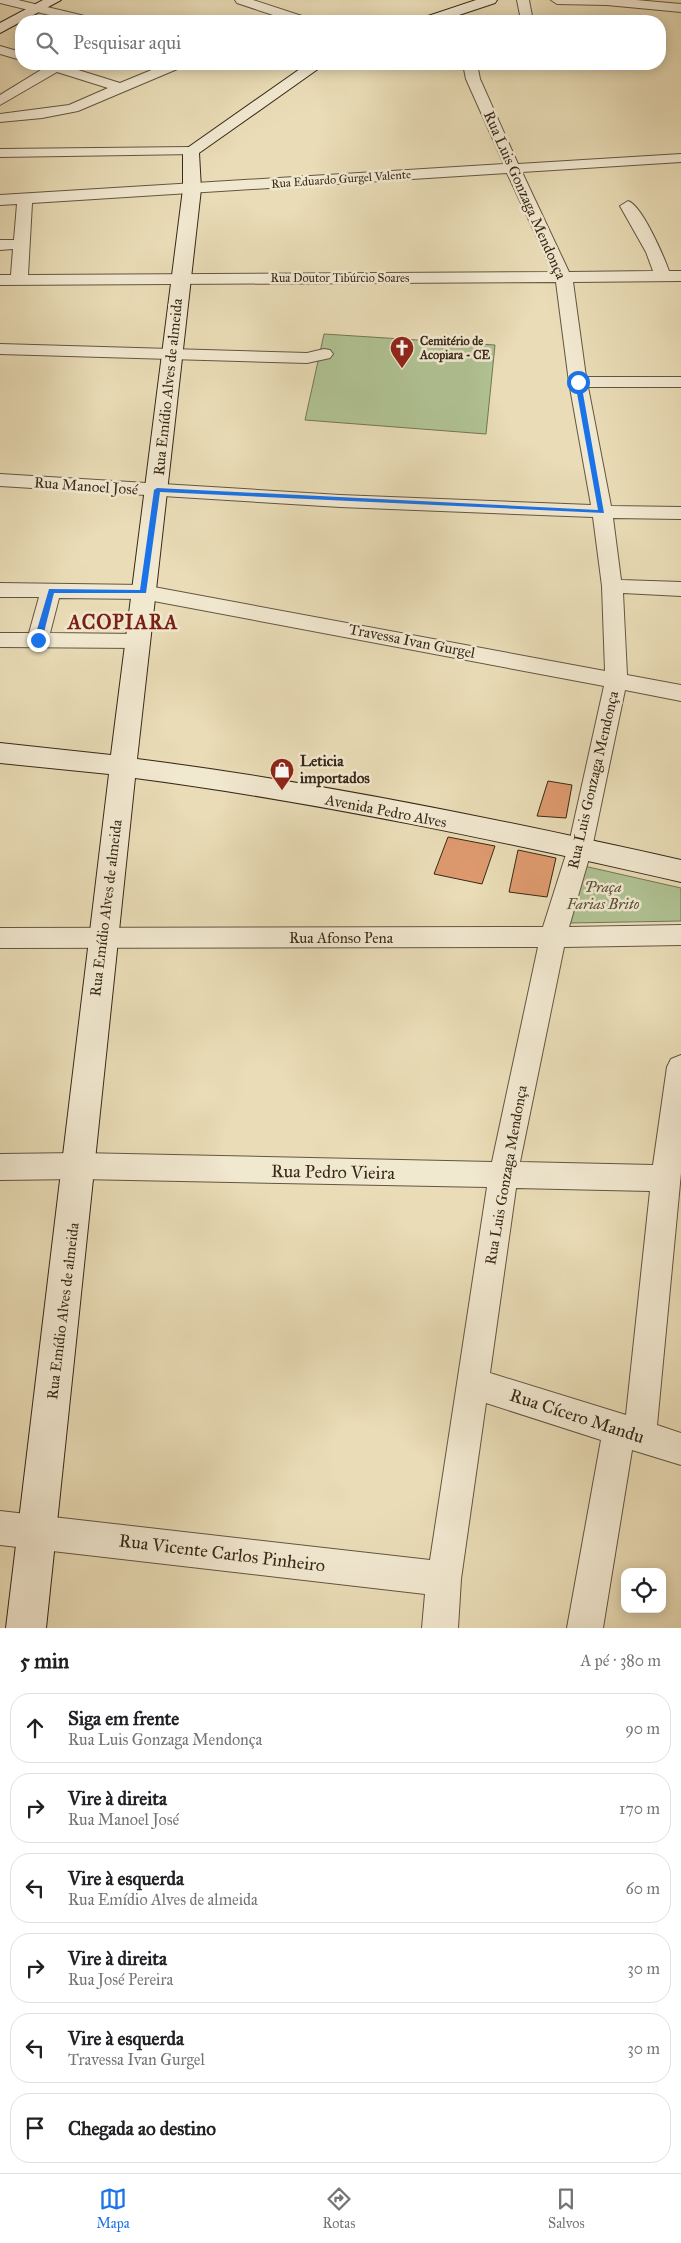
<!DOCTYPE html>
<html lang="pt">
<meta charset="utf-8">
<style>
body{margin:0;font-family:"IM FELL Great Primer",serif;background:#f2f2f2;color:#202124}
.controls{position:absolute;right:15px;bottom:15px;display:grid;overflow:hidden;border-radius:10px;box-shadow:0 2px 12px #0003}
.controls button{width:45px;height:45px;display:grid;place-items:center;padding:0;border:0;border-bottom:1px solid #e0e0e0;background:#fff;color:#202124;font:25px sans-serif}
.stop{position:absolute;width:15px;height:15px;margin:-11px;border:4px solid #1a73e8;border-radius:50%;background:#fff}
.stop.end{background:#1a73e8;border-color:#fff;box-shadow:0 1px 5px #0008}
.list{margin:0;padding:0;list-style:none}
h2{display:flex;justify-content:space-between;align-items:center;height:65px;margin:0;padding:0 20px;font-size:21px}
h2 small{font-size:16px;font-weight:400;color:#757577}
.list li{display:grid;grid-template-columns:32px 1fr auto;gap:15px;align-items:center;box-sizing:border-box;height:70px;margin:0 10px 10px;padding:0 10px;border:1px solid #e0e0e0;border-radius:20px}
.list b{display:block;font-size:19px;white-space:nowrap}
.list p{margin:0;font-size:16px;white-space:nowrap;color:#757577}
.list em{font-size:16px;font-style:normal;color:#757577}
.icon{flex:none;width:28px;height:28px;fill:none;stroke:currentColor;stroke-width:2;stroke-linecap:round;stroke-linejoin:round}
.map{position:relative;flex:none;width:681px;height:1628px;overflow:hidden}
.search{position:absolute;background:#fff;box-shadow:0 2px 12px #0003;left:15px;right:15px;top:15px;height:55px;display:flex;align-items:center;gap:12px;box-sizing:border-box;padding:0 18px;border-radius:20px;color:#757577;font-size:19px}
.sheet{height:545px;background:#fff}
nav{display:flex;justify-content:space-around;align-items:center;box-sizing:border-box;height:70px;border-top:1px solid #e0e0e0;background:#fff;font-size:14px;color:#757577}
nav a{display:grid;justify-items:center;gap:2px}
nav .on{color:#1a73e8}
.map>svg:first-child{display:block}
.green{fill:#b0c293;stroke:#747656}
.building{fill:#de9a6e;stroke:#382918}
.lines{fill:none;stroke-linecap:round;stroke-linejoin:round}
.street-casing{stroke:#645640;stroke-width:2}
.secondary-casing{stroke:#382918;stroke-width:2}
.street{fill:#f1e8d0;fill-rule:evenodd}
.secondary{fill:#f1e8d0;fill-rule:evenodd}
.route{fill:#1a73e8}
.labels{text-anchor:middle;stroke-width:5;stroke-linejoin:round;paint-order:stroke}
.far-street-label{font-size:12px;fill:#382918;stroke:#f1e8d0}
.far-poi-label{font-size:12px;font-weight:bold;fill:#382918;stroke:#f1e8d0;text-anchor:start}
.street-label{font-size:15px;fill:#382918;stroke:#f1e8d0}
.poi-label{font-size:15px;font-weight:bold;fill:#382918;stroke:#f1e8d0;text-anchor:start}
.park-label{font-size:15px;font-style:italic;fill:#564f37;stroke:#f1e8d0}
.near-street-label{font-size:18px;fill:#382918;stroke:#f1e8d0}
.district-label{font-size:20px;font-weight:bold;letter-spacing:1px;fill:#7a1f14;stroke:#f1e8d0}
</style>
<div class="map">
<svg width="681" height="1628" viewBox="0 0 681 1628">
<rect width="100%" height="100%" fill="#e9dcb6"/>
<filter id="stains"><feTurbulence type="fractalNoise" baseFrequency=".004" numOctaves="4"/><feColorMatrix values="0 0 0 0 .2 0 0 0 0 .09 0 0 0 0 .02 0 0 0 .5 -.17"/></filter>
<radialGradient id="worn" r=".72"><stop offset=".6" stop-color="#630" stop-opacity="0"/><stop offset="1" stop-color="#630" stop-opacity=".3"/></radialGradient>
<g class="green">
<path d="M324 334 495 345 486 434 305 420Z"/>
<path d="M584 866 681 888V921L570 923Z"/>
</g>
<g class="building">
<path d="M548 781 572 785 566 818 537 816Z"/>
<path d="M448 837 495 846 482 884 434 874Z"/>
<path d="M518 850 556 858 547 897 509 892Z"/>
</g>
<g class="lines">
<defs>
<g id="street">
<path d="M0 0H18L93 18 94 21H74L0 3Z"/>
<path d="M235 0H253L308 18 309 21H291L237 3Z"/>
<path d="M517 0H529L532 16 528 21H515L520 15Z"/>
<path d="M551 0H636L681 4V12L607 5 557 4Z"/>
<path d="M0 46 21 52V60L0 54Z"/>
<path d="M39 64H59L120 83 166 64H184L182 67 78 111 42 118 0 122V114L69 105 108 88 57 72 0 105V95L44 68Z"/>
<path d="M463 64H477L480 79 518 164 681 154V162L522 172 569 272 653 271 646 252 620 206 628 201C642 205 664 257 669 271H681V281L573 282 586 377H681V387H588L611 506 681 507V519L613 518 621 580 681 582V596L623 593 627 675 681 685V701L625 690 592 848 569 927 681 925V945L564 947 520 1162 653 1165 667 1067 671 1059 681 1055V1173L657 1425 681 1433V1465L632 1450 603 1628H567L601 1440 486 1403 461 1579 458 1628H422L425 1594 0 1545V1511L430 1560 487 1187 79 1179 0 1180V1154L79 1153 492 1162 538 947 0 948V928L543 927 568 848 604 686 143 599 59 598 50 633 137 634 145 636 148 641 145 646 137 648 0 647V633H29L39 597H0V583L143 585 605 671 602 586 593 517 340 507 0 486V474L340 495 591 505 569 382 556 282 0 285V275H11L13 249 0 250V240H14L17 204 0 205V195L504 164 466 79ZM507 173 553 272 28 275 32 203ZM516 1188 650 1191 626 1415 490 1373Z"/>
<path d="M191 147 196 148 198 151 196 154 0 157V149Z"/>
<path d="M0 344 307 353 324 349 330 350 333 354 330 358 307 363 0 354Z"/>
</g>
<g id="secondary">
<path d="M43 0H61L0 33V23Z"/>
<path d="M476 0H497L495 3 441 21H420L422 18Z"/>
<path d="M307 64H325L199 153 201 189 137 759C320 782 502 820 681 860V882C501 841 318 802 135 778L46 1628H6L109 774 0 763V743L111 755 183 189V151Z"/>
</g>
</defs>
<use href="#street" class="street-casing"/>
<use href="#secondary" class="secondary-casing"/>
<use href="#street" class="street"/>
<use href="#secondary" class="secondary"/>
</g>
<path class="route" d="M578 380 581 382 604 513 160 492 146 593H54L42 640 38 642 34 640 49 589 140 590 154 490 157 488 598 510 575 382Z"/>
<defs>
<symbol id="church-pin" viewBox="-11 -11 22 30"><path d="M0 17L-7.5 6A9.5 9.5 0 1 1 7.5 6Z" fill="#8f2418" stroke="#f1e8d0"/><path d="M-1.2-6h2.4v3.5h3.3v2.4h-3.3V6h-2.4V-.1h-3.3v-2.4h3.3Z" fill="#fff"/></symbol>
<symbol id="shop-pin" viewBox="-11 -11 22 30"><path d="M0 17L-7.5 6A9.5 9.5 0 1 1 7.5 6Z" fill="#8f2418" stroke="#f1e8d0"/><path d="M-5-2.5h2.3a2.7 3.5 0 0 1 5.4 0H5L5.5 6h-11ZM-1.5-2.5h3a1.5 2.3 0 0 0-3 0Z" fill="#fff"/></symbol>
</defs>
<g fill-rule="evenodd">
<use href="#church-pin" x="388" y="334" width="28" height="38"/>
<use href="#shop-pin" x="268" y="756" width="28" height="38"/>
</g>
<g class="labels">
<g class="far-street-label">
<text transform="translate(341 179) rotate(-4)" y="4">Rua Eduardo Gurgel Valente</text>
<text x="340" y="282">Rua Doutor Tibúrcio Soares</text>
</g>
<g class="far-poi-label">
<text x="420" y="345">Cemitério de<tspan x="420" dy="14">Acopiara - CE</tspan></text>
</g>
<g class="street-label">
<text transform="translate(525 195) rotate(66)" y="5">Rua Luis Gonzaga Mendonça</text>
<text transform="translate(168 387) rotate(-84)" y="5">Rua Emídio Alves de almeida</text>
<text transform="translate(86 486) rotate(4)" y="5">Rua Manoel José</text>
<text transform="translate(412 641) rotate(11)" y="5">Travessa Ivan Gurgel</text>
<text transform="translate(593 780) rotate(-77)" y="5">Rua Luis Gonzaga Mendonça</text>
<text transform="translate(386 811) rotate(11)" y="5">Avenida Pedro Alves</text>
<text transform="translate(106 908) rotate(-83)" y="5">Rua Emídio Alves de almeida</text>
<text x="341" y="943">Rua Afonso Pena</text>
<text transform="translate(506 1175) rotate(-80)" y="5">Rua Luis Gonzaga Mendonça</text>
<text transform="translate(63 1311) rotate(-83)" y="5">Rua Emídio Alves de almeida</text>
</g>
<g class="poi-label">
<text x="300" y="766">Leticia<tspan x="300" dy="17">importados</tspan></text>
</g>
<g class="park-label">
<text x="603" y="892">Praça<tspan x="603" dy="17">Farias Brito</tspan></text>
</g>
<g class="near-street-label">
<text transform="translate(333 1172) rotate(1)" y="6">Rua Pedro Vieira</text>
<text transform="translate(577 1416) rotate(18)" y="6">Rua Cícero Mandu</text>
<text transform="translate(222 1553) rotate(7)" y="6">Rua Vicente Carlos Pinheiro</text>
</g>
<g class="district-label">
<text x="123" y="629">ACOPIARA</text>
</g>
</g>
<rect width="100%" height="100%" filter="url(#stains)"/>
<rect width="100%" height="100%" fill="url(#worn)"/>
</svg>
<div class="controls">
<button><svg class="icon" aria-label="locate" viewBox="0 0 24 24"><circle cx="12" cy="12" r="6"/><path d="M12 2v4M12 18v4M2 12h4M18 12h4"/></svg></button>
</div>
<div class="stop" style="left:578px;top:382px"></div>
<div class="stop end" style="left:38px;top:640px"></div>
<div class="search"><svg class="icon" aria-label="search" viewBox="0 0 24 24"><circle cx="10" cy="10" r="6"/><path d="M15 15l6 6"/></svg>Pesquisar aqui</div>
</div>
<section class="sheet">
<h2>5 min<small>A pé · 380 m</small></h2>
<ul class="list">
<li><svg class="icon" aria-label="ahead" viewBox="0 0 24 24"><path d="M12 20V5M6 11l6-6 6 6"/></svg><div><b>Siga em frente</b><p>Rua Luis Gonzaga Mendonça</p></div><em>90 m</em></li>
<li><svg class="icon" aria-label="right" viewBox="0 0 24 24"><path d="M7 20v-9h11M14 6l5 5-5 5"/></svg><div><b>Vire à direita</b><p>Rua Manoel José</p></div><em>170 m</em></li>
<li><svg class="icon" aria-label="left" viewBox="0 0 24 24"><path d="M17 20v-9H6M10 6l-5 5 5 5"/></svg><div><b>Vire à esquerda</b><p>Rua Emídio Alves de almeida</p></div><em>60 m</em></li>
<li><svg class="icon" aria-label="right" viewBox="0 0 24 24"><path d="M7 20v-9h11M14 6l5 5-5 5"/></svg><div><b>Vire à direita</b><p>Rua José Pereira</p></div><em>30 m</em></li>
<li><svg class="icon" aria-label="left" viewBox="0 0 24 24"><path d="M17 20v-9H6M10 6l-5 5 5 5"/></svg><div><b>Vire à esquerda</b><p>Travessa Ivan Gurgel</p></div><em>30 m</em></li>
<li><svg class="icon" aria-label="arrive" viewBox="0 0 24 24"><path d="M6 21V4h12l-3 4 3 4H6"/></svg><div><b>Chegada ao destino</b></div></li>
</ul>
</section>
<nav>
<a class="on"><svg class="icon" aria-label="map" viewBox="0 0 24 24"><path d="M3 6l6-2 6 2 6-2v14l-6 2-6-2-6 2zM9 4v14M15 6v14"/></svg>Mapa</a>
<a><svg class="icon" aria-label="directions" viewBox="0 0 24 24"><path d="M12 3l9 9-9 9-9-9zM9 14v-3h6M13 9l2 2-2 2"/></svg>Rotas</a>
<a><svg class="icon" aria-label="saved" viewBox="0 0 24 24"><path d="M7 4h10v16l-5-4-5 4z"/></svg>Salvos</a>
</nav>
